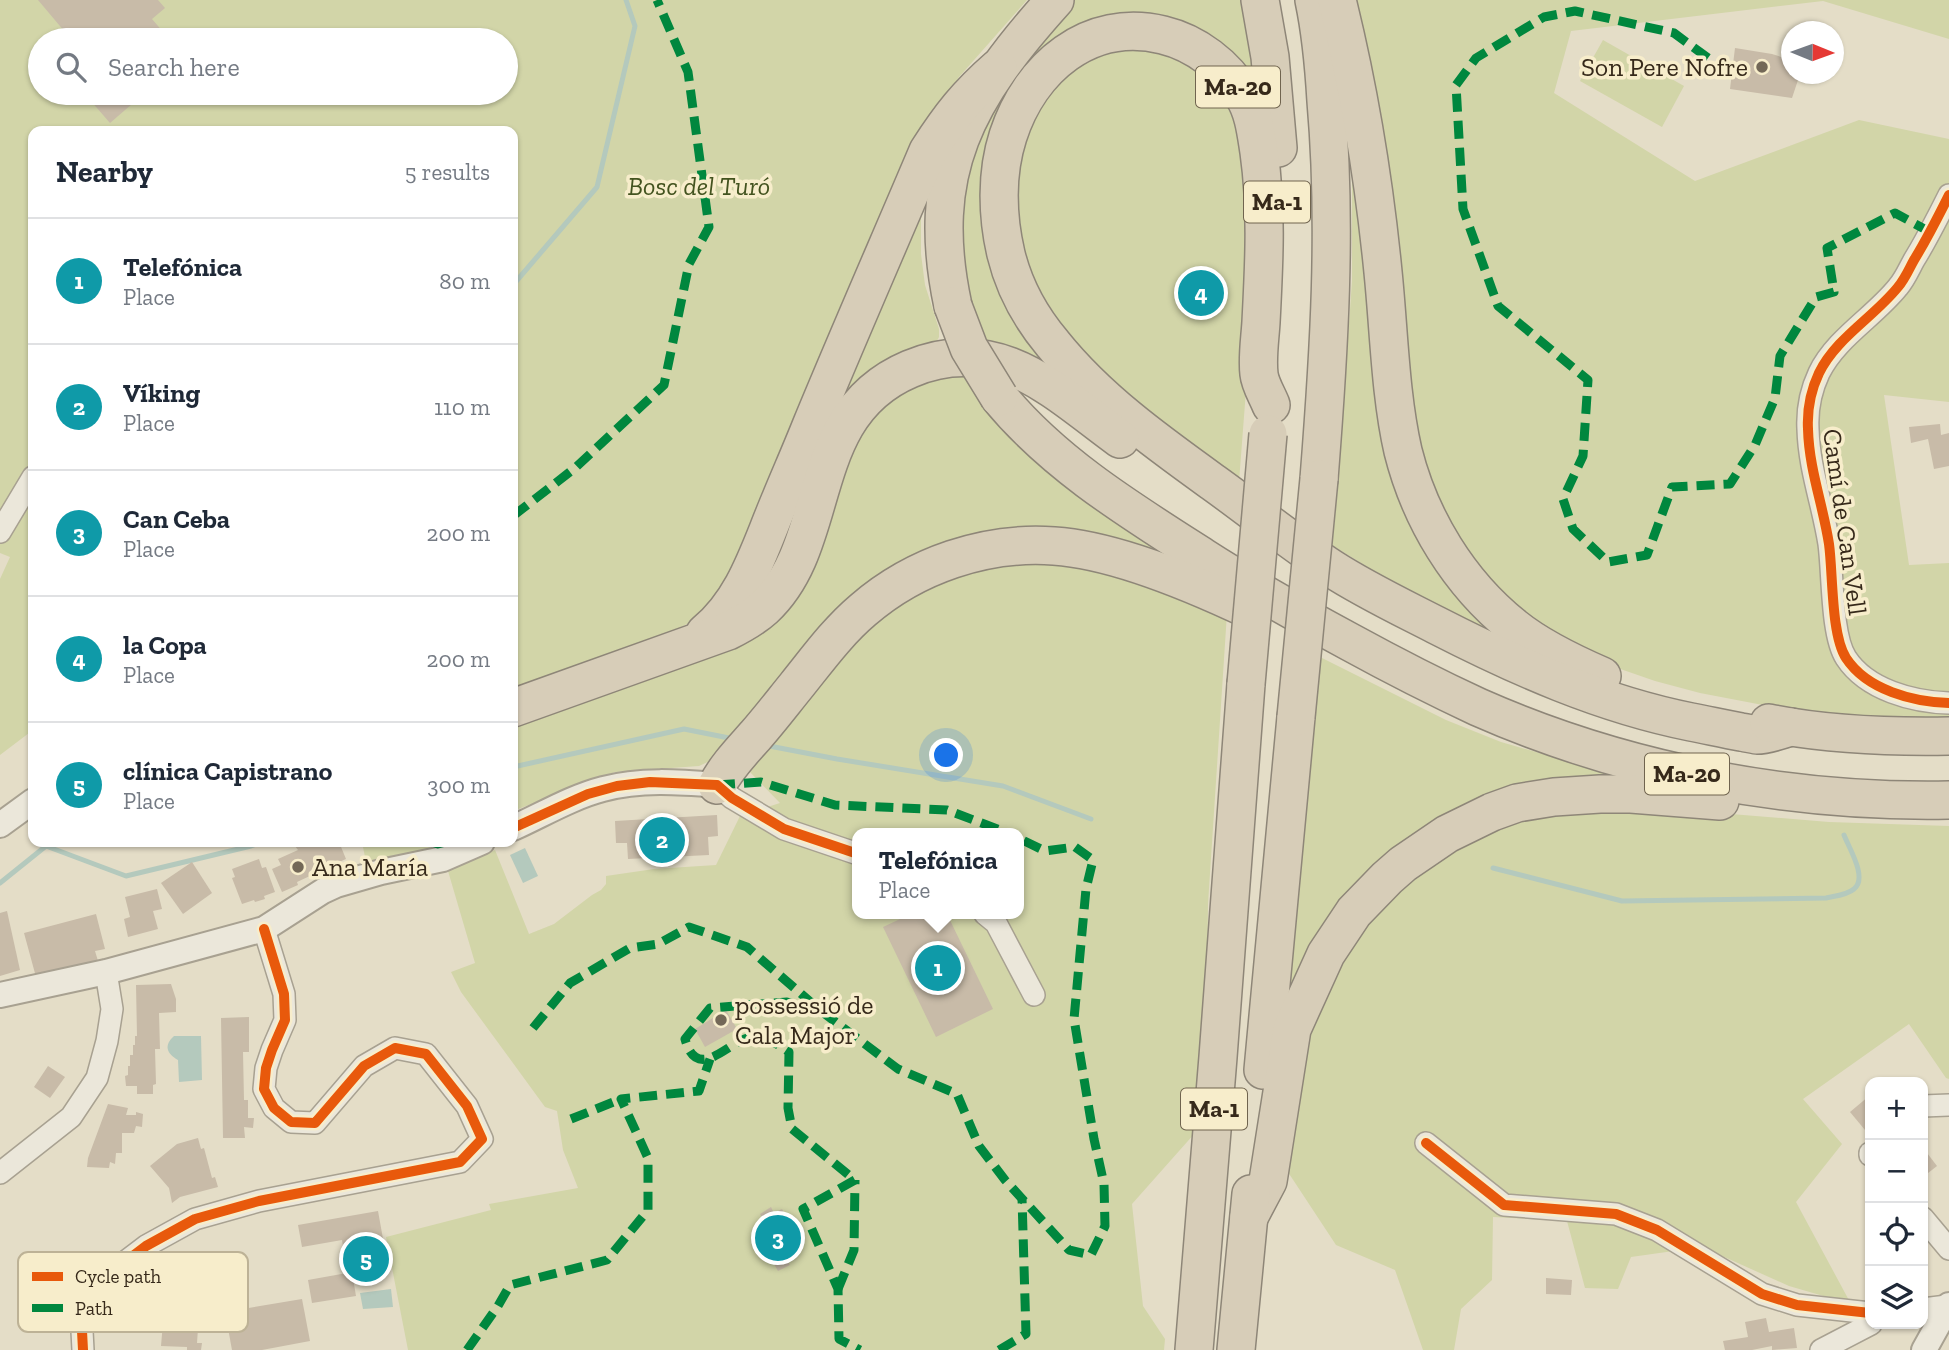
<!DOCTYPE html>
<meta charset="utf-8">
<style>
body{margin:0;font-family:"Zilla Slab",serif;background:#f2f2f3;color:#1f2937}
.controls{position:absolute;right:21px;bottom:21px;display:grid;overflow:hidden;border-radius:14px;box-shadow:0 2px 5px #0004}
.controls button{width:63px;height:63px;display:grid;place-items:center;padding:0;border:0;border-bottom:2px solid #e0e1e3;background:#fff;color:#1f2937;font:35px sans-serif}
.compass{position:absolute;left:1781px;top:21px;width:63px;height:63px;border-radius:50%;background:#fff;box-shadow:0 2px 5px #0004;rotate:91deg}
.you{position:absolute;left:947px;top:756px;width:24px;height:24px;margin:-18px;border:5px solid #fff;border-radius:50%;background:#1a73e8;box-shadow:0 0 0 10px #1a73e833}
.badge{display:grid;place-items:center;width:46px;height:46px;border-radius:50%;background:#2563eb;color:#fff;font-size:23px;font-weight:700}
.pin{position:absolute;translate:-50% -50%;border:4px solid #fff;box-shadow:0 2px 7px #0006}
.popup{position:absolute;left:852px;top:828px;width:172px;height:91px;box-sizing:border-box;display:grid;place-content:center;border-radius:14px;background:#fff;filter:drop-shadow(0 2px 5px #0005);font-size:23px;white-space:nowrap;color:#747a83}
.popup b{font-size:26px;color:#1f2937}
.popup::after{content:'';position:absolute;left:50%;top:100%;margin-left:-14px;border:14px solid transparent;border-top-color:#fff}
.list{margin:0;padding:0;list-style:none}
h2{display:flex;justify-content:space-between;align-items:center;height:91px;margin:0;padding:0 28px;font-size:30px}
h2 small{font-size:23px;font-weight:400;color:#747a83}
.list li{display:grid;grid-template-columns:46px 1fr auto;gap:21px;align-items:center;box-sizing:border-box;height:126px;padding:0 28px;border-top:2px solid #e0e1e3}
.list b{display:block;font-size:26px;white-space:nowrap}
.list p{margin:0;font-size:23px;white-space:nowrap;color:#747a83}
.list em{font-size:23px;font-style:normal;color:#747a83}
.icon{flex:none;width:38px;height:38px;fill:none;stroke:currentColor;stroke-width:2;stroke-linecap:round;stroke-linejoin:round}
.map{position:relative;flex:none;width:1949px;height:1350px;overflow:hidden}
.search{position:absolute;background:#fff;box-shadow:0 2px 5px #0004;left:28px;top:28px;width:490px;height:77px;display:flex;align-items:center;gap:18px;box-sizing:border-box;padding:0 24px;border-radius:38px;color:#747a83;font-size:26px}
.panel{position:absolute;background:#fff;box-shadow:0 2px 5px #0004;left:28px;top:126px;width:490px;height:721px;border-radius:14px}
.map>svg:first-child{display:block}
.green{fill:#d2d5a8;fill-rule:evenodd}
.water{fill:#b4c9bd}
.lines{fill:none;stroke-linecap:round;stroke-linejoin:round}
.stream{stroke:#b4c9bd;stroke-width:5}
.building{fill:#c8bba8}
.minor-casing{stroke:#a8a191;stroke-width:24}
.tertiary-casing{stroke:#a8a191;stroke-width:28}
.motorway-casing{stroke:#8e8678;stroke-width:40}
.minor{stroke:#ebe7da;stroke-width:21}
.tertiary{stroke:#ebe7da;stroke-width:24}
.motorway{stroke:#d7cdb8;stroke-width:37}
.motorway-bridge-casing{stroke:#8e8678;stroke-width:40;stroke-linecap:butt}
.motorway-bridge{stroke:#d7cdb8;stroke-width:37}
.quiet{stroke:#00873e;stroke-width:9;stroke-dasharray:18 9;stroke-linecap:butt}
.cycleway-casing{stroke:#f7edcb;stroke-width:15}
.cycleway{stroke:#e8590c;stroke-width:10}
.poi-dot{fill:#736857;stroke:#f7edcb;stroke-width:2.5}
.labels{text-anchor:middle;stroke-width:7;stroke-linejoin:round;paint-order:stroke}
.shield{fill:#f7edcb;stroke:#70644f;stroke-width:2}
.shield-label{font-size:24px;font-weight:bold;fill:#36291a}
.poi-label{font-size:26px;fill:#36291a;stroke:#f7edcb;text-anchor:start}
.park-label{font-size:26px;font-style:italic;fill:#43531f;stroke:#f7edcb}
.street-label{font-size:26px;fill:#36291a;stroke:#f7edcb}
.key{fill:#f7edcb;stroke:#bdb296;stroke-width:2}
.key-label{font-size:19px;fill:#36291a}
</style>
<div class="map">
<svg width="1949" height="1350" viewBox="0 0 1949 1350">
<rect width="100%" height="100%" fill="#e4ddc7"/>
<g class="green">
<path d="M0 0H1027L959 77 931 120 718 600 693 621 673 631 513 689V131H33V730L0 755V579L10 557 0 553ZM40 40H506V93H40Z"/>
<path d="M1073 0H1244L1257 95 1177 29 1018 77 994 119 986 143 980 183V218L986 251 997 283 1062 374 989 346 973 321 965 296 957 207 980 123 1049 26Z"/>
<path d="M1347 0H1949V39L1823 1 1571 31 1554 93 1695 181 1859 120 1949 139V402L1884 395 1909 565 1949 563V718H1902L1820 713 1768 706 1700 693 1655 681 1606 664 1565 644 1503 599 1453 538 1416 441Z"/>
<path d="M1603 40 1684 86 1662 127 1580 81Z"/>
<path d="M1148 48 1166 50 1220 85 1246 133 1248 364 1239 482C1127 396 970 293 1030 129 1037 112 1054 83 1069 72 1074 68 1081 65 1087 62 1093 59 1099 54 1106 52 1120 50 1134 50 1148 48Z"/>
<path d="M1357 176 1384 401 1510 641 1410 593 1330 544 1343 410 1352 281V177Z"/>
<path d="M924 194 921 219V254L925 285 939 329V337L935 345 838 404Z"/>
<path d="M960 369 988 409 1176 560 937 553 725 754 699 766 615 772 513 811V721L734 642 846 449 890 394Z"/>
<path d="M1035 561 1100 569 1227 613 1208 904 1207 993 1195 1133 1132 1204 1143 1306 1165 1339 1164 1350H408L386 1237 491 1210 489 1204 578 1188 563 1150 557 1111 545 1107 461 992 451 972 475 963 448 871 495 850 529 934 554 924 592 895 601 890 606 884V876L654 869 716 865 740 816 780 803 747 769 859 635 902 600 967 571ZM858 833H1018V914H858Z"/>
<path d="M1320 657 1446 720 1501 742 1616 775 1615 784 1448 821 1285 1019Z"/>
<path d="M1670 809 1829 822 1949 826V1079L1946 1078 1909 1024 1803 1099 1842 1144 1796 1202 1851 1304 1789 1286 1702 1247 1631 1257 1618 1289 1585 1288 1567 1221 1493 1217 1492 1280 1461 1309 1454 1350H1423L1395 1270 1336 1245 1282 1163 1312 1022 1358 932 1389 896 1451 849 1511 823 1549 811Z"/>
<path d="M362 842H449L434 850 366 862Z"/>
</g>
<g class="water">
<path d="M525 848 538 876 523 883 510 855Z"/>
<path d="M174 1036H201L202 1080 179 1082 178 1060C166 1053 164 1045 174 1036Z"/>
<path d="M391 1289 393 1307 363 1309 360 1293Z"/>
</g>
<g class="lines">
<g class="stream">
<path d="M513 285 597 187 635 26 626 0"/>
<path d="M764 745 837 759 1003 786 1091 819"/>
<path d="M513 767 684 729 734 739"/>
<path d="M1493 868 1622 901 1826 898C1835 896 1847 895 1854 889 1868 878 1849 848 1844 835"/>
<path d="M0 883 46 846 126 876 251 846 261 842"/>
</g>
</g>
<g class="building">
<path d="M38 0H158L165 8 152 19 170 40H125L120 34 112 40H55L65 32Z"/>
<path d="M1735 48 1772 54 1791 60V74H1800L1792 98 1730 89Z"/>
<path d="M84 93H135L139 98 110 123Z"/>
<path d="M1940 424 1941 435 1949 433V466L1934 469 1928 439 1911 443 1909 427Z"/>
<path d="M717 815 718 836 708 837 709 855 628 859 627 843H616L615 821Z"/>
<path d="M304 842H339L346 859 337 863 340 869 332 873 328 863 310 871 312 875 297 882 298 885 282 892 272 869 281 865 278 859 298 850 295 846Z"/>
<path d="M259 859 262 868 266 867 275 892 264 896 265 899 255 902 254 900 242 904 232 878 235 877 232 869Z"/>
<path d="M192 862 212 893 183 914 161 883Z"/>
<path d="M157 889 162 909 153 911 158 929 128 937 124 919 130 917 125 897Z"/>
<path d="M7 911 20 970 0 976V913Z"/>
<path d="M96 914 105 949 95 951 98 961 36 977 24 933Z"/>
<path d="M911 914H947L993 1009 936 1037 883 927Z"/>
<path d="M171 984 176 999V1012L159 1013 160 1049H155L156 1084 153 1085V1094H137V1086H126L125 1076 128 1075V1066H130V1055H133V1045H135V1036H137L136 985Z"/>
<path d="M726 1010 737 1029 705 1047 695 1029Z"/>
<path d="M249 1017V1052H243L244 1100H248V1118H254L253 1128 244 1127 245 1138H223L221 1018Z"/>
<path d="M48 1066 65 1077 50 1098 34 1087Z"/>
<path d="M1869 1096 1870 1098V1136L1850 1112Z"/>
<path d="M108 1104 128 1108 126 1115H136V1112L143 1114 142 1127 136 1126 134 1133H122V1153H116L115 1164 110 1162 109 1168 87 1167 88 1158Z"/>
<path d="M198 1138 201 1149 204 1148 212 1178 215 1177 218 1187 180 1197 172 1203 169 1188 150 1166 177 1144Z"/>
<path d="M1924 1149 1937 1166 1923 1177V1150Z"/>
<path d="M771 1207 774 1213 782 1209 794 1230 787 1234 796 1249 784 1256 790 1265 778 1271 761 1241 772 1235 760 1214Z"/>
<path d="M378 1211 389 1272 353 1278 356 1296 312 1303 308 1280 347 1273 342 1240 302 1247 298 1225Z"/>
<path d="M205 1251 209 1289 205 1291 206 1296 199 1314 197 1343H202L201 1350H187V1347L161 1346 166 1287 179 1269 192 1256Z"/>
<path d="M1546 1278 1572 1280 1571 1295 1546 1294Z"/>
<path d="M302 1299 310 1341 262 1350H232L225 1312Z"/>
<path d="M1766 1318 1769 1332 1794 1328 1797 1348 1772 1350V1346L1752 1350H1725L1723 1341 1748 1337 1745 1322Z"/>
</g>
<g class="lines">
<defs>
<g id="minor">
<path d="M1949 195C1938 217 1927 239 1914 260 1909 269 1905 279 1898 287 1874 317 1836 338 1819 373 1811 390 1807 410 1808 429 1809 469 1823 505 1829 544 1833 573 1831 635 1846 658 1867 690 1913 702 1949 703"/>
<path d="M0 532 33 477"/>
<path d="M717 785 732 798 784 829 858 854"/>
<path d="M985 914 996 923 1034 995"/>
<path d="M1923 1106 1949 1105"/>
<path d="M1426 1143 1504 1205 1616 1214 1657 1230 1762 1294 1797 1305 1870 1313"/>
<path d="M1870 1153V1155"/>
<path d="M0 1173 71 1117 97 1078 107 1041 112 1009 106 972"/>
<path d="M1923 1218 1949 1249"/>
<path d="M1923 1309 1947 1306"/>
<path d="M83 1350 81 1312 96 1284 146 1246 195 1219 259 1201 460 1162 482 1139 467 1106 426 1054 395 1048 364 1066 315 1123 291 1122 274 1108 264 1089 266 1068 272 1050 285 1020 284 994 264 929"/>
<path d="M1821 1350 1871 1324"/>
</g>
<g id="tertiary">
<path d="M0 825 33 801"/>
<path d="M513 828C542 815 572 797 603 789 640 779 679 782 717 785"/>
<path d="M0 995 106 972 264 929 323 891 336 885 381 872 443 859 482 842"/>
<path d="M1924 1350 1949 1305"/>
</g>
<g id="motorway">
<path d="M1260 0 1270 57 1278 148"/>
<path d="M1314 0C1321 33 1324 67 1326 101 1337 227 1329 353 1319 479"/>
<path d="M1337 0C1359 89 1374 180 1383 272 1389 330 1390 394 1403 451 1420 519 1459 583 1514 627 1540 648 1572 663 1602 676"/>
<path d="M953 306C924 171 967 98 1055 0"/>
<path d="M999 397C1054 464 1131 511 1203 557 1251 588 1300 615 1350 642 1392 665 1435 687 1478 707 1625 772 1789 803 1949 800"/>
<path d="M1271 405C1267 395 1260 384 1259 374 1257 357 1260 339 1261 322 1264 265 1267 209 1259 152 1256 133 1254 112 1243 95 1226 66 1196 43 1163 35 1089 17 1030 68 1008 136 996 173 997 216 1006 254 1014 287 1031 318 1053 344 1097 399 1157 442 1214 483 1253 511 1291 542 1331 568 1365 590 1401 607 1436 625 1518 667 1601 704 1691 722 1707 725 1724 729 1741 732 1742 732 1756 735 1757 735 1768 735 1780 730 1791 727"/>
<path d="M705 633C742 603 757 557 774 515 786 485 799 456 811 426 849 334 889 243 928 151 950 117 967 95 998 68"/>
<path d="M513 708 728 631C740 625 753 618 764 608 835 542 801 415 910 369 998 332 1054 391 1120 439"/>
<path d="M1769 723C1827 735 1889 737 1949 736"/>
<path d="M717 785C727 766 742 751 756 735 770 719 783 702 796 686 817 660 837 632 863 610 915 565 986 541 1054 546 1116 550 1195 584 1250 610"/>
<path d="M1263 1070 1296 717"/>
<path d="M1249 1217 1268 1181 1292 1029 1326 954 1354 912 1387 878 1403 864 1447 834 1492 812 1517 803 1554 797 1600 794H1631L1720 801"/>
<path d="M1194 1350 1218 1057 1246 684"/>
<path d="M1236 1350 1251 1194"/>
</g>
</defs>
<use href="#minor" class="minor-casing"/>
<use href="#tertiary" class="tertiary-casing"/>
<use href="#motorway" class="motorway-casing"/>
<use href="#minor" class="minor"/>
<use href="#tertiary" class="tertiary"/>
<use href="#motorway" class="motorway"/>
<defs>
<g id="motorway-bridge">
<path d="M953 306 969 348 999 397"/>
<path d="M1246 684 1268 434"/>
<path d="M1296 717 1319 479"/>
</g>
</defs>
<use href="#motorway-bridge" class="motorway-bridge-casing"/>
<use href="#motorway-bridge" class="motorway-bridge"/>
<g class="quiet">
<path d="M1708 58 1674 33 1575 11 1544 17 1476 58 1456 85 1463 209 1498 306 1588 380 1583 456 1563 499 1573 529 1608 562 1647 555 1672 487 1730 484 1755 445 1775 398 1780 356 1816 297 1834 292 1827 248 1895 213 1930 232"/>
<path d="M513 516 575 468 664 385 689 264 709 227 688 72 657 0"/>
<path d="M717 785 761 782 835 805 947 810 1008 833"/>
<path d="M432 842 438 844 446 842"/>
<path d="M478 842 479 843"/>
<path d="M818 1010 787 1002 710 1008 685 1039C698 1086 731 1037 753 1037 768 1037 777 1044 789 1052L788 1108 792 1129 855 1180 803 1209 838 1289 839 1339 860 1350"/>
<path d="M533 1028 570 983 630 948 658 944 689 927 747 947 821 1011 898 1069 957 1094 979 1146 1005 1180 1069 1250 1091 1255 1105 1226 1104 1184 1094 1139 1074 1019 1086 889 1093 860 1075 847 1045 851 1018 838"/>
<path d="M571 1119 621 1099"/>
<path d="M838 1289 854 1250 855 1180"/>
<path d="M467 1350 498 1306 510 1285 607 1260 648 1210V1158L621 1099 699 1091 710 1059"/>
<path d="M999 1350 1026 1334 1022 1198"/>
</g>
<defs>
<g id="cycleway">
<path d="M1949 195C1938 217 1927 239 1914 260 1909 269 1905 279 1898 287 1874 317 1836 338 1819 373 1811 390 1807 410 1808 429 1809 469 1823 505 1829 544 1833 573 1831 635 1846 658 1867 690 1913 702 1949 703"/>
<path d="M513 828 588 794 617 786 650 782 717 785 732 798 784 829 858 854"/>
<path d="M1426 1143 1504 1205 1616 1214 1657 1230 1762 1294 1797 1305 1870 1313"/>
<path d="M83 1350 81 1312 96 1284 146 1246 195 1219 259 1201 460 1162 482 1139 467 1106 426 1054 395 1048 364 1066 315 1123 291 1122 274 1108 264 1089 266 1068 272 1050 285 1020 284 994 264 929"/>
</g>
</defs>
<use href="#cycleway" class="cycleway-casing"/>
<use href="#cycleway" class="cycleway"/>
</g>
<g class="poi-dot">
<circle cx="1762" cy="67" r="7"/>
<circle cx="298" cy="867" r="7"/>
<circle cx="721" cy="1020" r="7"/>
</g>
<g class="labels">
<g class="shield">
<rect x="1196" y="66.5" width="84" height="41" rx="5"/>
<rect x="1244" y="181.5" width="66" height="41" rx="5"/>
<rect x="1645" y="753.5" width="84" height="41" rx="5"/>
<rect x="1181" y="1088.5" width="66" height="41" rx="5"/>
</g>
<g class="shield-label">
<text x="1238" y="95">Ma-20</text>
<text x="1277" y="210">Ma-1</text>
<text x="1687" y="782">Ma-20</text>
<text x="1214" y="1117">Ma-1</text>
</g>
<g class="poi-label">
<text x="1748" y="76" text-anchor="end">Son Pere Nofre</text>
<text x="312" y="876">Ana María</text>
<text x="735" y="1014">possessió de<tspan x="735" dy="30">Cala Major</tspan></text>
</g>
<g class="park-label">
<text x="699" y="195">Bosc del Turó</text>
</g>
<g class="street-label">
<text transform="translate(1845 522) rotate(82)" y="9">Camí de Can Vell</text>
</g>
</g>
<rect x="18" y="1252" width="230" height="80" rx="10" class="key"/>
<rect x="32" y="1272" width="31" height="9" fill="#e8590c"/>
<rect x="32" y="1304" width="31" height="8" fill="#00873e"/>
<g class="key-label">
<text x="75" y="1283">Cycle path</text>
<text x="75" y="1315">Path</text>
</g>
</svg>
<div class="controls">
<button>+</button>
<button>−</button>
<button><svg class="icon" aria-label="locate" viewBox="0 0 24 24"><circle cx="12" cy="12" r="6"/><path d="M12 2v4M12 18v4M2 12h4M18 12h4"/></svg></button>
<button><svg class="icon" aria-label="layers" viewBox="0 0 24 24"><path d="M12 4l9 5-9 5-9-5zM3 14l9 5 9-5"/></svg></button>
</div>
<svg class="compass" viewBox="-18 -18 36 36"><path d="M0-13l5 13h-10z" fill="#e53935"/><path d="M0 13l5-13h-10z" fill="#747a83"/></svg>
<div class="you"></div>
<div class="pin badge" style="left:938px;top:968px;background:#0f9aa8">1</div>
<div class="popup"><b>Telefónica</b>Place</div>
<div class="pin badge" style="left:662px;top:840px;background:#0f9aa8">2</div>
<div class="pin badge" style="left:778px;top:1238px;background:#0f9aa8">3</div>
<div class="pin badge" style="left:1201px;top:293px;background:#0f9aa8">4</div>
<div class="pin badge" style="left:366px;top:1259px;background:#0f9aa8">5</div>
<div class="search"><svg class="icon" aria-label="search" viewBox="0 0 24 24"><circle cx="10" cy="10" r="6"/><path d="M15 15l6 6"/></svg>Search here</div>
<section class="panel">
<h2>Nearby<small>5 results</small></h2>
<ul class="list">
<li><span class="badge" style="background:#0f9aa8">1</span><div><b>Telefónica</b><p>Place</p></div><em>80 m</em></li>
<li><span class="badge" style="background:#0f9aa8">2</span><div><b>Víking</b><p>Place</p></div><em>110 m</em></li>
<li><span class="badge" style="background:#0f9aa8">3</span><div><b>Can Ceba</b><p>Place</p></div><em>200 m</em></li>
<li><span class="badge" style="background:#0f9aa8">4</span><div><b>la Copa</b><p>Place</p></div><em>200 m</em></li>
<li><span class="badge" style="background:#0f9aa8">5</span><div><b>clínica Capistrano</b><p>Place</p></div><em>300 m</em></li>
</ul>
</section>
</div>
